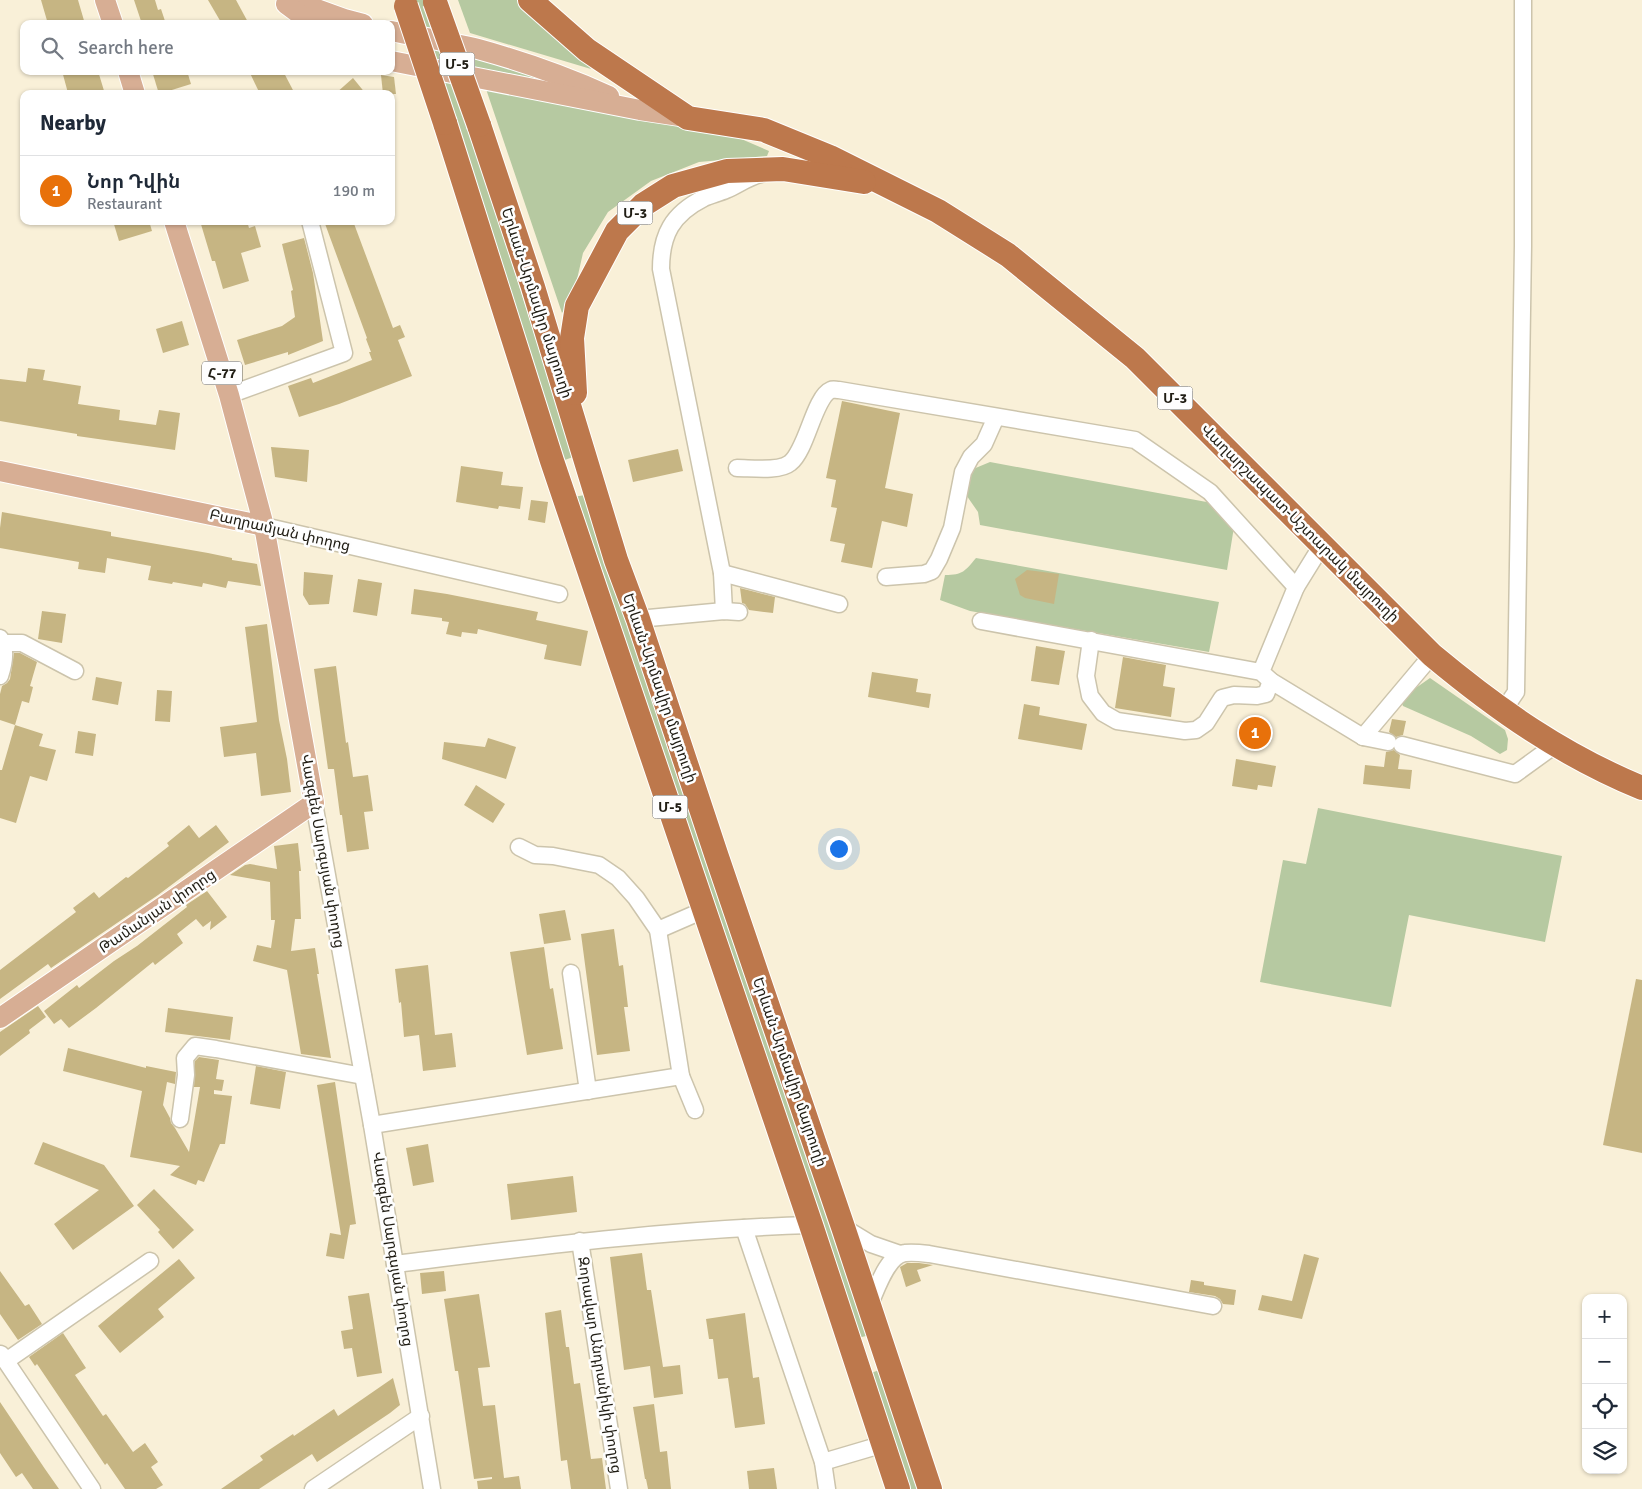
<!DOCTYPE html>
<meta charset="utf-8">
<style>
body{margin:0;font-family:Signika,"Noto Sans Armenian",sans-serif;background:#f6f6f7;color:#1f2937}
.controls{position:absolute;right:15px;bottom:15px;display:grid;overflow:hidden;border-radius:10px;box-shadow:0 1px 4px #0004}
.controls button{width:45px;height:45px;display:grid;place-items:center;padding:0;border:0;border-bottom:1px solid #e0e1e3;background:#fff;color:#1f2937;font:25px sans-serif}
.you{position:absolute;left:838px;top:848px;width:18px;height:18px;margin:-12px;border:4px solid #fff;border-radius:50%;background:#1a73e8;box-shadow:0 0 0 8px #1a73e833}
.badge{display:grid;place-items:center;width:32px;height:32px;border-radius:50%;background:#2563eb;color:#fff;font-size:16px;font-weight:700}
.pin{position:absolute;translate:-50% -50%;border:2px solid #fff;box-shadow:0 1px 5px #0006}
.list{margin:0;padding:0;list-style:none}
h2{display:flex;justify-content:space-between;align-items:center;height:65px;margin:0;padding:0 20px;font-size:21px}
h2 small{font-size:16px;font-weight:400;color:#747a83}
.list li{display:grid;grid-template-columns:32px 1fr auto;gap:15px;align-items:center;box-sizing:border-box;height:70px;padding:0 20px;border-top:1px solid #e0e1e3}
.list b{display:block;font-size:19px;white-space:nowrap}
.list p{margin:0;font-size:16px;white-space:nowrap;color:#747a83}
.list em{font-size:16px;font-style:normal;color:#747a83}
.icon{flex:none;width:28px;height:28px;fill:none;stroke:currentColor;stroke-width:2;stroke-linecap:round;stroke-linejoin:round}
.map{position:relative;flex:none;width:1642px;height:1489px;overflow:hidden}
.search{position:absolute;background:#fff;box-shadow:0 1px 4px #0004;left:20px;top:20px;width:375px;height:55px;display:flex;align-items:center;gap:12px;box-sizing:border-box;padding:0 18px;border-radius:10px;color:#747a83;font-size:19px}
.panel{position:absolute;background:#fff;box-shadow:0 1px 4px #0004;left:20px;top:90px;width:375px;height:135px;border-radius:10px}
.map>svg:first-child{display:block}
.green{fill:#b6c9a1}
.building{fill:#c6b583}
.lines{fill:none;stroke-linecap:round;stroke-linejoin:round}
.minor-casing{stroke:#ccc4ac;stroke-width:19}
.major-casing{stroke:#fff;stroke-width:22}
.highway-casing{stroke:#fff;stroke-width:26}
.minor{stroke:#fff;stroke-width:16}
.major{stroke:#d7ae94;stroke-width:20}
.highway{stroke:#bd784c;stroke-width:24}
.highway-bridge-casing{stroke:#fff;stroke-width:26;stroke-linecap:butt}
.highway-bridge{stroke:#bd784c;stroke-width:24}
.labels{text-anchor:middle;stroke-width:5;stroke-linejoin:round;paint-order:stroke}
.shield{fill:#fefefe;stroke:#63605a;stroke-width:1}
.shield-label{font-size:14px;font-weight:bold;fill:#201d14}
.street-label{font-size:15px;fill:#201d14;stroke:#fefefe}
</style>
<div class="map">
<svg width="1642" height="1489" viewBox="0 0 1642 1489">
<rect width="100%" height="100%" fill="#f9f0d8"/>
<g class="green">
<path d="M411 0H426L474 143 573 457 562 461Z"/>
<path d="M458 0H518L577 50 591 69 470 33Z"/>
<path d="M462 54 573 86 465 65Z"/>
<path d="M485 86 718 129 769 151 767 156 699 162 651 181 608 212 583 253 573 297 562 313Z"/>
<path d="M990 462 1212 503 1234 527 1227 570 980 525 978 512 962 489 966 472Z"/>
<path d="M585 495 870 1335 858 1338 573 497Z"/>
<path d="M976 558 1219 602 1209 652 970 611 940 600 945 575C963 575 965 571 976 558Z"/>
<path d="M1430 678 1505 730 1508 739 1507 750 1500 754 1471 736 1403 706 1400 699Z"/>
<path d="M1318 808 1562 856 1545 942 1409 915 1391 1007 1260 982 1283 860 1306 864Z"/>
<path d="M882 1369 920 1489H908L871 1373Z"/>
</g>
<g class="building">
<path d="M41 0H78L85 24H48Z"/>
<path d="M134 0H155L158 10 161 9 166 24H142Z"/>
<path d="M208 0H236L249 24H222Z"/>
<path d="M62 71H98L105 94H79L78 90 68 93Z"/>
<path d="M152 71H187L191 84 159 94Z"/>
<path d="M249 71H283L295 94H260Z"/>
<path d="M381 75 394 77 396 94H383Z"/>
<path d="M353 78 366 94H335Z"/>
<path d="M113 221H149L152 231 119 241Z"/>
<path d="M200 221H247L249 228 255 226 261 247 241 253 249 281 223 289 215 261H212Z"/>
<path d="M324 221H353L393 328 400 325 405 337 398 340 412 376 339 404 299 417 288 386 311 378 313 383 372 360 369 352H371L366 339 367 338Z"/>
<path d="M304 238 313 273 323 341 288 355V352L245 365 237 340 282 326 295 317 291 291 293 290 282 244Z"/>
<path d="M182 321 189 345 163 353 156 329Z"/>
<path d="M28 368 45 370 43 380 81 386 78 404 120 410 119 420 156 425 159 410 180 413 175 450 77 436V434L0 421V379L26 382Z"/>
<path d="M842 401 900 413 885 488 913 494 907 527 882 521 872 568 841 562 845 544 830 541 837 508 831 507 836 480 826 478Z"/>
<path d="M271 447 309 450 307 482 275 477Z"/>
<path d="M678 449 683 471 633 482 628 460Z"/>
<path d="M461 466 503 472 501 485 523 487 520 509 499 506 498 509 456 502Z"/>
<path d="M531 500 548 502 545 523 528 520Z"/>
<path d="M2 512 111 532V536L208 553 232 558V560L257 564 261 586 228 581 226 588 203 583 202 587 173 582 172 584 148 580 151 566 107 558 105 573 78 569 79 562 0 548V528Z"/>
<path d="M1027 570 1059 574 1054 604 1025 598 1020 595 1015 579Z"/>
<path d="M304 572 333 575 329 604 309 605 303 595Z"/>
<path d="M358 579 382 583 377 616 353 612Z"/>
<path d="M740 588 775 597 773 613 749 610 745 604 742 603Z"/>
<path d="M414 589 447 594 538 612 536 620 588 631 581 666 544 659 547 645 478 629 477 634 462 632 461 637 446 634 449 622 442 621V618L411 614Z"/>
<path d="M42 611 66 614 62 643 38 639Z"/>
<path d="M267 624 279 720 287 759 291 792 261 796 256 753 224 757 220 727 257 722 245 627Z"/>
<path d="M1036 646 1065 651 1059 685 1031 681Z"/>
<path d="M14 653H20L37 662 30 686 33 687 29 703 22 701 15 725 0 720V694L2 686 7 683 10 679Z"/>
<path d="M1123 657 1166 665 1163 686 1175 688 1171 717 1115 708Z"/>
<path d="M336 666 346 743 348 742 353 777 368 775 373 811 364 812 369 849 347 852 342 815H340L334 769H328L314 669Z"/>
<path d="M872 672 918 679 916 692 931 694 929 708 868 697Z"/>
<path d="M96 677 122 682 118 705 92 700Z"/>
<path d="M157 690 172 691 170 722 155 721Z"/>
<path d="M1024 704 1040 707 1039 715 1087 724 1082 750 1018 739Z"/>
<path d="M1392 719 1406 721 1403 735 1396 737 1389 732Z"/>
<path d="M15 725 43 734 39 746 56 750 47 781 30 776 16 823 0 818V770H2Z"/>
<path d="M78 731 96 734 93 756 75 753Z"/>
<path d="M488 738 516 747 506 779 442 759 444 742 485 747Z"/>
<path d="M1394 750 1400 755 1398 769 1412 770 1410 789 1363 784 1365 765 1384 767 1386 752Z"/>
<path d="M1236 759 1276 766 1272 787 1258 785 1257 790 1232 786Z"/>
<path d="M476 785 505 804 493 823 464 805Z"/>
<path d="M189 825 199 838 216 825 229 842 158 895 51 968 48 964 0 999V970L76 912 73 908 94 892 99 898 126 877 128 878 169 846 167 843Z"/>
<path d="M298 843 301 871H299L301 919H295L291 951 315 948 319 974H317L331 1058 301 1054 287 970 253 961 257 945 271 948 275 920H271L270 882 230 875 245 865 250 864 277 869 274 846Z"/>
<path d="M207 891 227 917 210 930 211 921 203 927 196 919 177 934 183 943 155 965 153 962 96 1008 69 1028 61 1019 54 1024 44 1011 77 985 79 988 114 961 137 946 187 907 186 905Z"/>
<path d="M565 910 571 940 544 944 539 914Z"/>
<path d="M614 929 619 966 623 965 628 1007H624L630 1051 597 1055 581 934Z"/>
<path d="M544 947 550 989 553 988 563 1049 527 1055 510 952Z"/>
<path d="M428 965 435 1035 452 1033 456 1067 423 1071 419 1035 404 1037 401 1002 399 1003 395 969Z"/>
<path d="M1636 979 1642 980V1153L1603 1145Z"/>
<path d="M38 1006 46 1017 29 1030 30 1033 0 1056V1032Z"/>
<path d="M168 1008 233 1017 230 1040 165 1032Z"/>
<path d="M68 1048 146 1068V1066L176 1072 175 1084 167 1082 163 1105 170 1118 171 1123 175 1128 189 1152 200 1087H194L195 1061 199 1057 219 1060 216 1079 224 1080 222 1091 214 1090V1094L232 1096 225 1144H220L204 1182 198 1180 196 1185 170 1175 180 1166 130 1157 142 1091 63 1071Z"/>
<path d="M256 1066 286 1072 280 1109 250 1104Z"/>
<path d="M335 1082 356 1224 350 1225 344 1259 326 1256 330 1233 341 1235 317 1085Z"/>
<path d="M43 1142 104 1165 134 1206 73 1250 54 1224 99 1190 34 1164Z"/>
<path d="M428 1144 434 1182 413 1186 406 1148Z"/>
<path d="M573 1176 577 1212 511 1220 507 1184Z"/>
<path d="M154 1189 194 1230 173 1249 158 1232 160 1230 137 1205Z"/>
<path d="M642 1253 647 1290H651L663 1367 680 1365 683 1394 654 1398 650 1366 624 1370 610 1257Z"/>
<path d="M1304 1254 1319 1258 1302 1319 1258 1310 1262 1295 1292 1301Z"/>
<path d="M179 1259 195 1278 158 1309 164 1317 120 1353 98 1326Z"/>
<path d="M907 1263H919L933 1265 917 1270 921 1281 906 1287 900 1267Z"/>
<path d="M0 1271 25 1306 29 1304 42 1324 18 1340 0 1314Z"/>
<path d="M444 1271 446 1291 422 1294 420 1273Z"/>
<path d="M1191 1280 1204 1282V1285L1236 1290 1234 1305 1223 1304 1220 1299 1215 1296 1189 1292Z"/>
<path d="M369 1293 382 1373 357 1377 352 1348 344 1349 341 1331 353 1329 348 1296Z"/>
<path d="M479 1294 490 1367 478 1368 483 1406 495 1405 504 1478 519 1476 521 1489H478L477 1481 492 1479V1477L474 1479 458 1371H455L444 1299Z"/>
<path d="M561 1310 566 1347H569L574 1384 580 1383 591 1459 602 1458 606 1489H571L567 1460 561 1461 545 1313Z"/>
<path d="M745 1313 753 1378 759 1377 765 1424 735 1428 728 1378 718 1379 713 1339H709L706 1319Z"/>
<path d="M63 1333 86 1368 75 1375 103 1416 106 1414 133 1452 145 1443 158 1462 151 1467 163 1485 156 1489H125L107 1463 105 1465 37 1364 35 1366 29 1357Z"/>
<path d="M393 1378 400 1405 390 1413 317 1462 312 1454 259 1489H221L263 1460 260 1456 293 1434 294 1436 334 1409 338 1416Z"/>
<path d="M0 1402 45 1469 59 1489H33L22 1473 16 1477 0 1453Z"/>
<path d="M654 1404 660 1452 667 1451 671 1489H648L646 1479H645L633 1407Z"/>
<path d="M774 1468 777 1489H749L747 1471Z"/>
</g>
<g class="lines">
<defs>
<g id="minor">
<path d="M229 395 344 353 310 221"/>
<path d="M737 468C751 468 779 472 790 463 807 450 814 397 831 390 833 389 836 390 839 390L1135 440 1210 492 1296 587"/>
<path d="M264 526 559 594"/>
<path d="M722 573 839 604"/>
<path d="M886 577 924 574 932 571 939 559 952 528 963 472 971 457 984 444 996 417"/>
<path d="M724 611 722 573 661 269C661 235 672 214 704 198 711 195 719 193 726 190 738 185 748 177 761 174"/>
<path d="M638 619 724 611 739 612"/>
<path d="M981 621 1261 672 1271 681 1363 737"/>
<path d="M0 638C7 649 4 664 0 676"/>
<path d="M1091 640 1086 676 1090 696 1103 713 1117 721 1185 731 1196 730 1206 723 1222 698 1234 695 1257 696 1266 694 1271 681"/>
<path d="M3 643H22L75 671"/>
<path d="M1261 672 1296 587 1322 545"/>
<path d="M1503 711 1516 692 1523 246V0"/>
<path d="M1388 742 1363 737 1432 655"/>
<path d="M1402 745 1515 774 1555 745"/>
<path d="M314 803 372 1125 432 1489"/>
<path d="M658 930 704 910"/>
<path d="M571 973 588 1091"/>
<path d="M681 1076 695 1110"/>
<path d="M180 1119 186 1075 185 1058 195 1046 216 1049 363 1076"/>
<path d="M372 1125 681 1076 658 930 636 898 618 878 599 865 553 856 535 855 519 847"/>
<path d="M843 1227 871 1244 900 1254"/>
<path d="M744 1228 823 1462 827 1489"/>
<path d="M580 1241 619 1489"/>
<path d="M395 1264C533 1247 672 1229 811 1225"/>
<path d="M869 1306C876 1291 887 1255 905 1253 912 1252 921 1253 929 1254L1213 1306"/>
<path d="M1 1354 92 1489"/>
<path d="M6 1361 150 1261"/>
<path d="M823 1462 884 1444"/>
<path d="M313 1489 421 1416"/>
</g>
<g id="major">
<path d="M105 0 113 24"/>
<path d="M292 0 344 19 363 24"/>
<path d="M286 4 313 24"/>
<path d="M391 31C420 37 450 42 478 49 522 61 567 77 609 96"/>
<path d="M391 61 640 110 686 117"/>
<path d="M128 71 135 94"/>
<path d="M0 471 264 526"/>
<path d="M0 1018 314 803 264 526 229 395 174 221"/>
</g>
<g id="highway">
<path d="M530 0 587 50 688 118 764 130 830 157 938 211 1008 255 1135 358 1432 655C1498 710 1562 755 1642 788"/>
<path d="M445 123 552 461 811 1225 898 1489"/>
<path d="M479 125 533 287 616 560 638 619 717 857 843 1227 930 1489"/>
<path d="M575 393 572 338 577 306 617 231 643 205 673 186 727 171 783 169 864 182"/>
</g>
</defs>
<use href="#minor" class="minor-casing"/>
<use href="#major" class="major-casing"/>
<use href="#highway" class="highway-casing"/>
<use href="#minor" class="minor"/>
<use href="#major" class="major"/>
<use href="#highway" class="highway"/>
<defs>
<g id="highway-bridge">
<path d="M435 2 479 125"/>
<path d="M406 6 445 123"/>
</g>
</defs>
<use href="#highway-bridge" class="highway-bridge-casing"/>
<use href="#highway-bridge" class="highway-bridge"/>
</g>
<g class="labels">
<g class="shield">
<rect x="439.5" y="52.5" width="35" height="23" rx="4"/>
<rect x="617.5" y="201.5" width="35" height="23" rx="4"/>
<rect x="202" y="361.5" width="40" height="23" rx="4"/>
<rect x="1157.5" y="386.5" width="35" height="23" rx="4"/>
<rect x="652.5" y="795.5" width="35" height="23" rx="4"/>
</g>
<g class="shield-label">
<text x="457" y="69">Մ-5</text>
<text x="635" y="218">Մ-3</text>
<text x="222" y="378">Հ-77</text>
<text x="1175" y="403">Մ-3</text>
<text x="670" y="812">Մ-5</text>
</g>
<g class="street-label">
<text transform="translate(537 303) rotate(72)" y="5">Երևան-Արմավիր մայրուղի</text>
<text transform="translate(1300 523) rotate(45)" y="5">Վաղարշապատ-Աշտարակ մայրուղի</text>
<text transform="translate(280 530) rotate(13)" y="5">Բաղրամյան փողոց</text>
<text transform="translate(660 688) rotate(71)" y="5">Երևան-Արմավիր մայրուղի</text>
<text transform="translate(323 851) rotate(80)" y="5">Վազգեն Սարգսյան փողոց</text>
<text transform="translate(157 911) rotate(-34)" y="5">Թամանյան փողոց</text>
<text transform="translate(790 1072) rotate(71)" y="5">Երևան-Արմավիր մայրուղի</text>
<text transform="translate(393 1249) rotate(81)" y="5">Վազգեն Սարգսյան փողոց</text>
<text transform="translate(600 1365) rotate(81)" y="5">Զորավար Անդրանիկի փողոց</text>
</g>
</g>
</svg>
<div class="controls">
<button>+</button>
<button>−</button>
<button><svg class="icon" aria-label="locate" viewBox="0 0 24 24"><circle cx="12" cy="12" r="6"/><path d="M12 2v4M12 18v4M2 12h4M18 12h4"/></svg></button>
<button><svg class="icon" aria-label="layers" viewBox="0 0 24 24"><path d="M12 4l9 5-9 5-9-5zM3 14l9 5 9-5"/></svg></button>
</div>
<div class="you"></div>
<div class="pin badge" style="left:1255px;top:733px;background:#e8710a">1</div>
<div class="search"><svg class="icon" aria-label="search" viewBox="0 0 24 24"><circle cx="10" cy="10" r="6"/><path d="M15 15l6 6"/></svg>Search here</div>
<section class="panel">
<h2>Nearby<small></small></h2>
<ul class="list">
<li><span class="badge" style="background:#e8710a">1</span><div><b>Նոր Դվին</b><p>Restaurant</p></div><em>190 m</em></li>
</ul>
</section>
</div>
